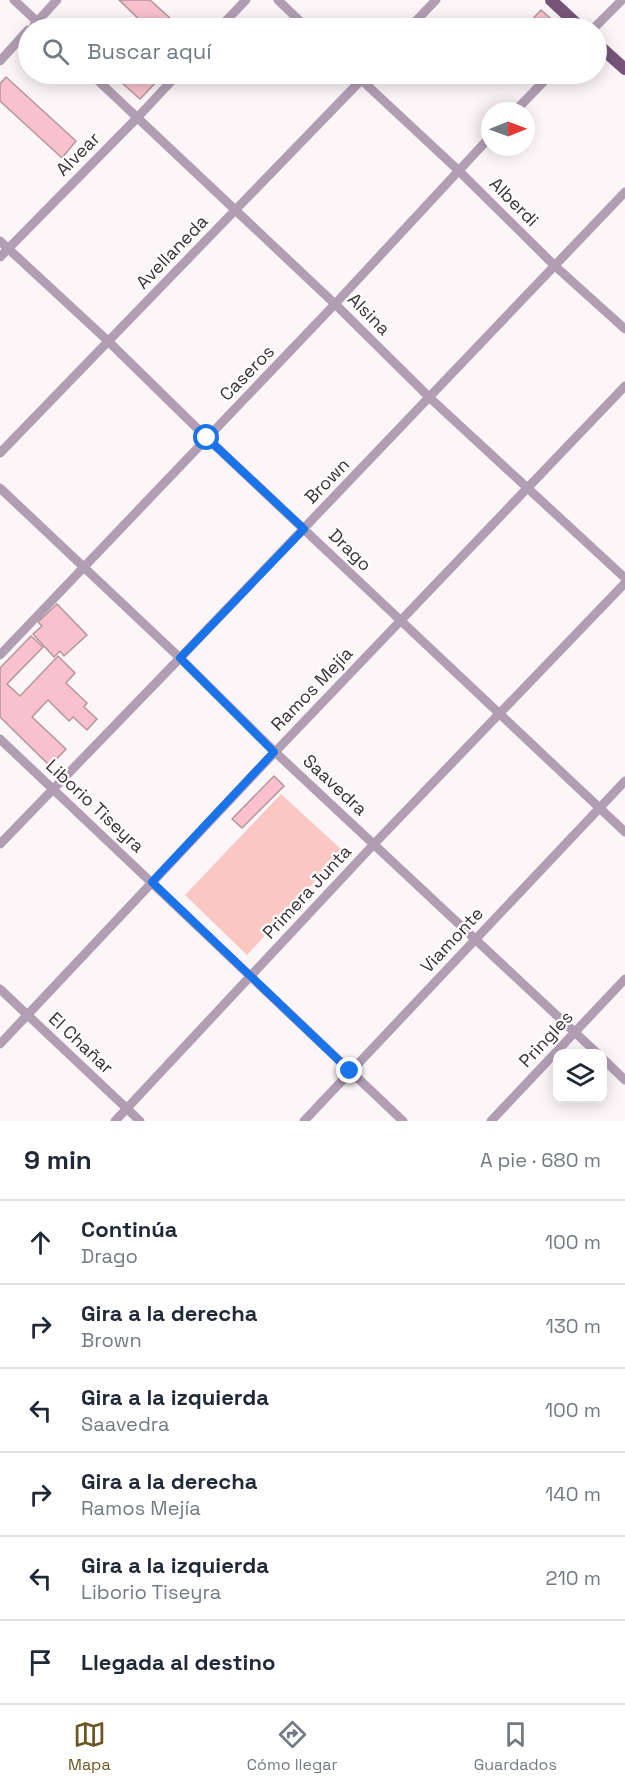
<!DOCTYPE html>
<html lang="es">
<meta charset="utf-8">
<style>
body{margin:0;font-family:"Space Grotesk",sans-serif;background:#f6f6f7;color:#1f2937}
.controls{position:absolute;right:18px;bottom:18px;display:grid;overflow:hidden;border-radius:12px;box-shadow:0 3px 15px #0003}
.controls button{width:54px;height:54px;display:grid;place-items:center;padding:0;border:0;border-bottom:2px solid #e0e1e3;background:#fff;color:#1f2937;font:30px sans-serif}
.compass{position:absolute;left:481px;top:102px;width:54px;height:54px;border-radius:50%;background:#fff;box-shadow:0 3px 15px #0003;rotate:89deg}
.stop{position:absolute;width:18px;height:18px;margin:-14px;border:4px solid #1a73e8;border-radius:50%;background:#fff}
.stop.end{background:#1a73e8;border-color:#fff;box-shadow:0 2px 6px #0008}
.list{margin:0;padding:0;list-style:none}
h2{display:flex;justify-content:space-between;align-items:center;height:78px;margin:0;padding:0 24px;font-size:26px}
h2 small{font-size:20px;font-weight:400;color:#747a83}
.list li{display:grid;grid-template-columns:39px 1fr auto;gap:18px;align-items:center;box-sizing:border-box;height:84px;padding:0 24px;border-top:2px solid #e0e1e3}
.list b{display:block;font-size:22px;white-space:nowrap}
.list p{margin:0;font-size:20px;white-space:nowrap;color:#747a83}
.list em{font-size:20px;font-style:normal;color:#747a83}
.icon{flex:none;width:33px;height:33px;fill:none;stroke:currentColor;stroke-width:2;stroke-linecap:round;stroke-linejoin:round}
.map{position:relative;flex:none;width:625px;height:1121px;overflow:hidden}
.search{position:absolute;background:#fff;box-shadow:0 3px 15px #0003;left:18px;right:18px;top:18px;height:66px;display:flex;align-items:center;gap:15px;box-sizing:border-box;padding:0 21px;border-radius:33px;color:#747a83;font-size:22px}
.sheet{height:582px;background:#fff}
nav{display:flex;justify-content:space-around;align-items:center;box-sizing:border-box;height:84px;border-top:2px solid #e0e1e3;background:#fff;font-size:16px;color:#747a83}
nav a{display:grid;justify-items:center;gap:3px}
nav .on{color:#6d5626}
.map>svg:first-child{display:block}
.green{fill:#fac7c3}
.building{fill:#f9c0cd;stroke:#b3959b;stroke-width:1.5}
.lines{fill:none;stroke-linecap:round;stroke-linejoin:round}
.minor{stroke:#b29eb3;stroke-width:9}
.major{stroke:#77557a;stroke-width:12}
.route{stroke:#1a73e8;stroke-width:8}
.labels{text-anchor:middle;stroke-width:4.5;stroke-linejoin:round;paint-order:stroke}
.street-label{font-size:18px;fill:#3c3137;stroke:#fff}
</style>
<div class="map">
<svg width="625" height="1121" viewBox="0 0 625 1121">
<rect width="100%" height="100%" fill="#fcf6f9"/>
<path class="green" d="M281 794 343 851 247 955 185 895Z"/>
<g class="building">
<path d="M119 0H150L181 28H139L144 24Z"/>
<path d="M541 10 559 26 556 28H524Z"/>
<path d="M112 74H164L140 99Z"/>
<path d="M6 77 76 141 62 158 0 101V84Z"/>
<path d="M57 604 87 635 64 656 60 651 54 657 33 634 42 626 38 622Z"/>
<path d="M31 636 43 647 7 684 20 696 58 656 75 673 66 683 87 703 84 707 97 719 87 730 73 717 69 721 48 700 32 717 66 749 50 766 0 717V668Z"/>
<path d="M274 776 284 786 242 828 232 819Z"/>
</g>
<g class="lines">
<g class="minor">
<path d="M14 0 44 28"/>
<path d="M278 0 307 28"/>
<path d="M34 25 57 0"/>
<path d="M219 28 246 0"/>
<path d="M409 28 436 0"/>
<path d="M594 28 622 0"/>
<path d="M0 61 28 30"/>
<path d="M91 74 335 304 430 398 625 578"/>
<path d="M355 74 458 170 555 266 625 329"/>
<path d="M515 111 551 74"/>
<path d="M0 241 108 341 207 438 625 832"/>
<path d="M0 257 137 118 178 74"/>
<path d="M0 453 367 74"/>
<path d="M0 488 180 658 275 752 598 1054"/>
<path d="M0 655 335 304 490 137"/>
<path d="M0 739 403 1121"/>
<path d="M0 844 180 658 625 192"/>
<path d="M0 989 140 1121"/>
<path d="M0 1044 275 752 625 386"/>
<path d="M602 1058 625 1080"/>
<path d="M115 1121 374 844 625 583"/>
<path d="M304 1121 625 781"/>
<path d="M491 1121 625 979"/>
</g>
<g class="major">
<path d="M551 0 581 28"/>
<path d="M596 43 625 69"/>
</g>
</g>
<g class="lines">
<path class="route" d="M207 438 304 529 180 658 274 752 152 882 350 1071"/>
</g>
<g class="labels">
<g class="street-label">
<text transform="translate(78 154) rotate(-45)" y="6">Alvear</text>
<text transform="translate(514 202) rotate(45)" y="6">Alberdi</text>
<text transform="translate(172 252) rotate(-46)" y="6">Avellaneda</text>
<text transform="translate(369 314) rotate(45)" y="6">Alsina</text>
<text transform="translate(247 373) rotate(-46)" y="6">Caseros</text>
<text transform="translate(327 481) rotate(-46)" y="6">Brown</text>
<text transform="translate(350 550) rotate(44)" y="6">Drago</text>
<text transform="translate(312 689) rotate(-46)" y="6">Ramos Mejía</text>
<text transform="translate(335 785) rotate(43)" y="6">Saavedra</text>
<text transform="translate(95 806) rotate(43)" y="6">Liborio Tiseyra</text>
<text transform="translate(307 892) rotate(-47)" y="6">Primera Junta</text>
<text transform="translate(452 940) rotate(-47)" y="6">Viamonte</text>
<text transform="translate(546 1039) rotate(-47)" y="6">Pringles</text>
<text transform="translate(81 1043) rotate(43)" y="6">El Chañar</text>
</g>
</g>
</svg>
<div class="controls">
<button><svg class="icon" aria-label="layers" viewBox="0 0 24 24"><path d="M12 4l9 5-9 5-9-5zM3 14l9 5 9-5"/></svg></button>
</div>
<svg class="compass" viewBox="-18 -18 36 36"><path d="M0-13l5 13h-10z" fill="#e53935"/><path d="M0 13l5-13h-10z" fill="#747a83"/></svg>
<div class="stop" style="left:207px;top:438px"></div>
<div class="stop end" style="left:350px;top:1071px"></div>
<div class="search"><svg class="icon" aria-label="search" viewBox="0 0 24 24"><circle cx="10" cy="10" r="6"/><path d="M15 15l6 6"/></svg>Buscar aquí</div>
</div>
<section class="sheet">
<h2>9 min<small>A pie · 680 m</small></h2>
<ul class="list">
<li><svg class="icon" aria-label="ahead" viewBox="0 0 24 24"><path d="M12 20V5M6 11l6-6 6 6"/></svg><div><b>Continúa</b><p>Drago</p></div><em>100 m</em></li>
<li><svg class="icon" aria-label="right" viewBox="0 0 24 24"><path d="M7 20v-9h11M14 6l5 5-5 5"/></svg><div><b>Gira a la derecha</b><p>Brown</p></div><em>130 m</em></li>
<li><svg class="icon" aria-label="left" viewBox="0 0 24 24"><path d="M17 20v-9H6M10 6l-5 5 5 5"/></svg><div><b>Gira a la izquierda</b><p>Saavedra</p></div><em>100 m</em></li>
<li><svg class="icon" aria-label="right" viewBox="0 0 24 24"><path d="M7 20v-9h11M14 6l5 5-5 5"/></svg><div><b>Gira a la derecha</b><p>Ramos Mejía</p></div><em>140 m</em></li>
<li><svg class="icon" aria-label="left" viewBox="0 0 24 24"><path d="M17 20v-9H6M10 6l-5 5 5 5"/></svg><div><b>Gira a la izquierda</b><p>Liborio Tiseyra</p></div><em>210 m</em></li>
<li><svg class="icon" aria-label="arrive" viewBox="0 0 24 24"><path d="M6 21V4h12l-3 4 3 4H6"/></svg><div><b>Llegada al destino</b></div></li>
</ul>
</section>
<nav>
<a class="on"><svg class="icon" aria-label="map" viewBox="0 0 24 24"><path d="M3 6l6-2 6 2 6-2v14l-6 2-6-2-6 2zM9 4v14M15 6v14"/></svg>Mapa</a>
<a><svg class="icon" aria-label="directions" viewBox="0 0 24 24"><path d="M12 3l9 9-9 9-9-9zM9 14v-3h6M13 9l2 2-2 2"/></svg>Cómo llegar</a>
<a><svg class="icon" aria-label="saved" viewBox="0 0 24 24"><path d="M7 4h10v16l-5-4-5 4z"/></svg>Guardados</a>
</nav>
